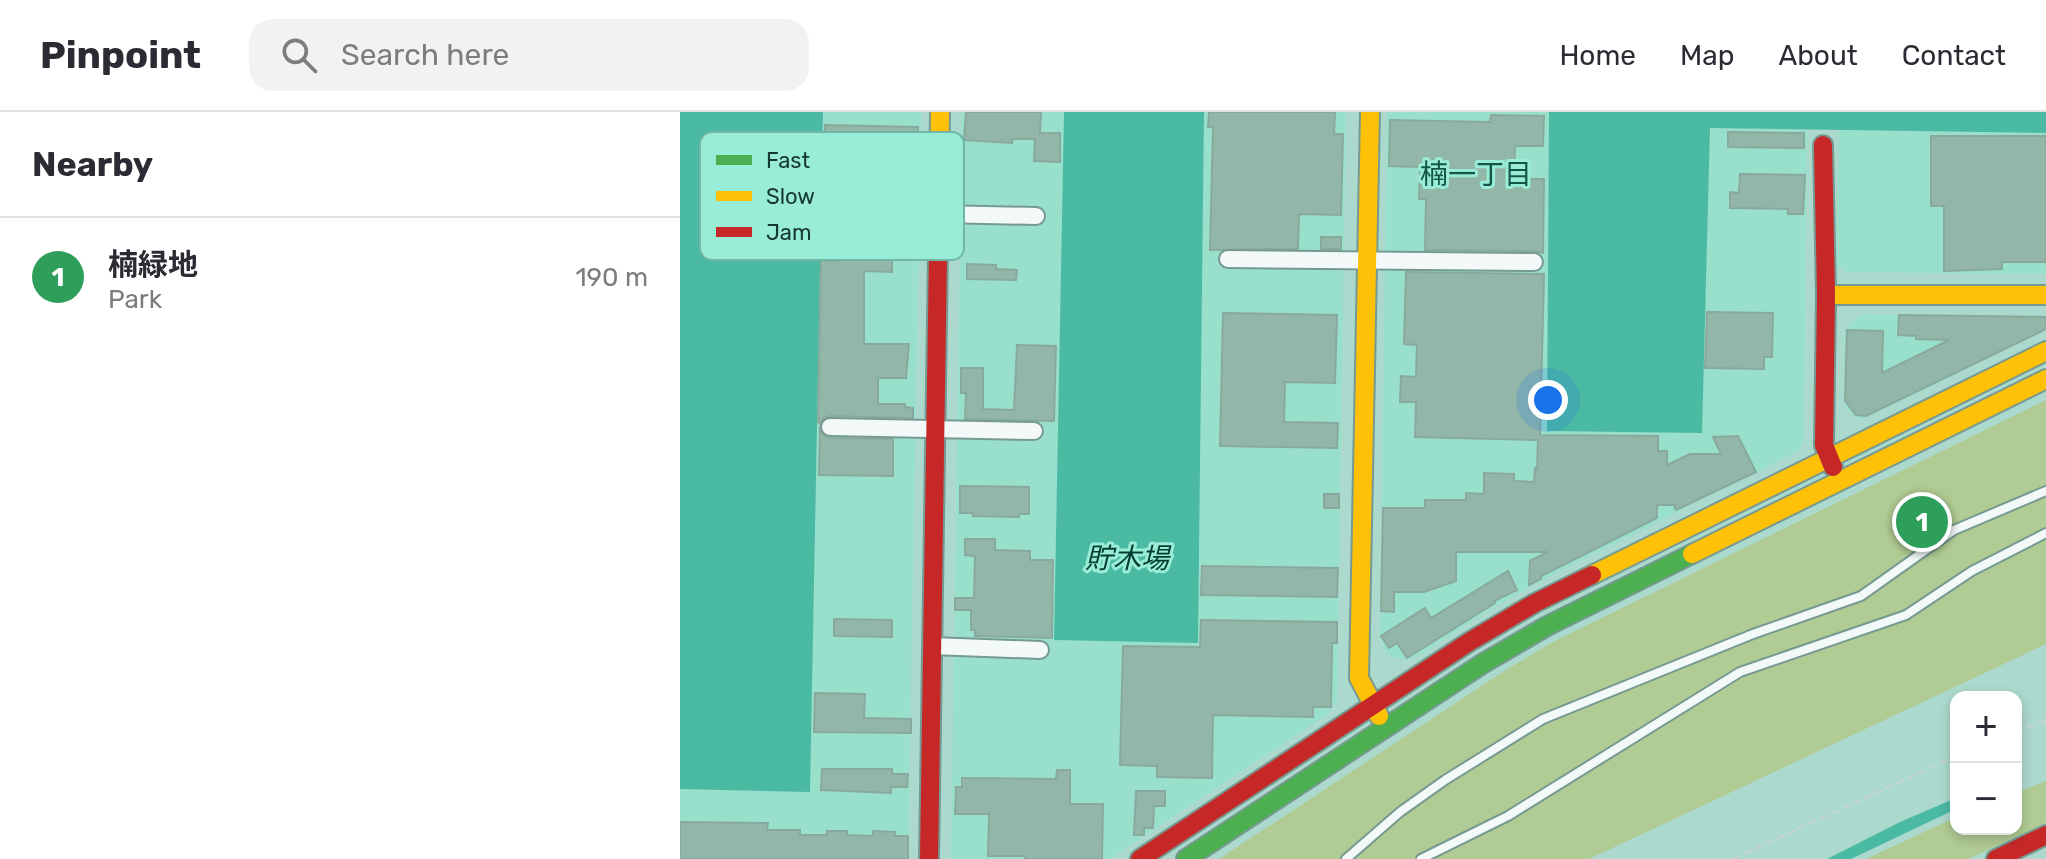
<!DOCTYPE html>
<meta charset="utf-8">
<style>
body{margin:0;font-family:Rubik,"Noto Sans JP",sans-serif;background:#f2f2f3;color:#2b2b33}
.controls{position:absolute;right:24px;bottom:24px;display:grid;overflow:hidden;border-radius:16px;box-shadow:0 4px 12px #0003}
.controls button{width:72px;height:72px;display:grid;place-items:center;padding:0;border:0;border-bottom:2px solid #e1e1e2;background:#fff;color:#2b2b33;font:40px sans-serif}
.you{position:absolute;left:868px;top:288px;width:28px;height:28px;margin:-20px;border:6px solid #fff;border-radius:50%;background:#1a73e8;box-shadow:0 0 0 12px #1a73e833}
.badge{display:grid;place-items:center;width:52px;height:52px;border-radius:50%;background:#111827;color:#fff;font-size:26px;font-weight:700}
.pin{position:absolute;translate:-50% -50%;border:4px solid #fff;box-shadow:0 2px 8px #0006}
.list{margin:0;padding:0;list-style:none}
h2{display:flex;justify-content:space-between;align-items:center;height:104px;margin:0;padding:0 32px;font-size:34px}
h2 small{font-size:26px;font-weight:400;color:#7c7c81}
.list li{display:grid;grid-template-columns:52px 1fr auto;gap:24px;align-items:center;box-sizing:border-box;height:120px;padding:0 32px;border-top:2px solid #e1e1e2}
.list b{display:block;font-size:30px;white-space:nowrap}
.list p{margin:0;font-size:26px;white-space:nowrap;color:#7c7c81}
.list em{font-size:26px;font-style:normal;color:#7c7c81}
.icon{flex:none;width:44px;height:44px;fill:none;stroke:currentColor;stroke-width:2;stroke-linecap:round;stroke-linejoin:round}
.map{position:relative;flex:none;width:1366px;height:747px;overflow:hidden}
header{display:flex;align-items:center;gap:48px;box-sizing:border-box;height:112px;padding:0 40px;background:#fff;border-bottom:2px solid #e1e1e2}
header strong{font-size:38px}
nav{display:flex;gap:44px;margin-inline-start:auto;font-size:28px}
.search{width:560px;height:72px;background:#f2f2f3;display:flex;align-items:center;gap:20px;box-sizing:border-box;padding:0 28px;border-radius:24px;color:#7c7c81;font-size:30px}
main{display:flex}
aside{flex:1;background:#fff}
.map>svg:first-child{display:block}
.built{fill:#98e0cc}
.green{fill:#b0cb93}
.water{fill:#4bbaa3}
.building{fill:#92b7a8;stroke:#89a99d;stroke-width:2}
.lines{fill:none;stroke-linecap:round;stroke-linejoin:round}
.lane-casing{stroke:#769a91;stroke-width:12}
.street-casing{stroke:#769a91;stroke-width:20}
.fast-casing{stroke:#769a91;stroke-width:22}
.slow-casing{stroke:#769a91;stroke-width:22}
.jam-casing{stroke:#769a91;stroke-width:22}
.path{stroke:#c6d5d0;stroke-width:2;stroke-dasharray:8 4;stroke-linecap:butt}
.lane{stroke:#f3f9f8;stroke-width:8}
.street{stroke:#f3f9f8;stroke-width:16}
.fast{stroke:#4caf50;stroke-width:18}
.slow{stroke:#ffc107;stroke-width:18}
.jam{stroke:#c62828;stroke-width:18}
.labels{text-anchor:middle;stroke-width:6;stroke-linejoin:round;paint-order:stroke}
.neighbourhood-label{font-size:28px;fill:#135648;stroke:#99ecd6}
.water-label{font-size:28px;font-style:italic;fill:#023d32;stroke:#99ecd6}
.key{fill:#99ecd6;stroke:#71b6a4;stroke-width:2}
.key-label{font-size:22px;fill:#153830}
</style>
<header>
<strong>Pinpoint</strong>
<div class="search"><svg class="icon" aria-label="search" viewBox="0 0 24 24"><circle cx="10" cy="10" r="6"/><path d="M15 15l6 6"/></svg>Search here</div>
<nav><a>Home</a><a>Map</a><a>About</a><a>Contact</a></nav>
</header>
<main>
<aside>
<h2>Nearby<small></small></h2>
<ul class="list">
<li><span class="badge" style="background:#2e9e5b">1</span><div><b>楠緑地</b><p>Park</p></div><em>190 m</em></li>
</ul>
</aside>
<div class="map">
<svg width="1366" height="747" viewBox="0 0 1366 747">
<rect width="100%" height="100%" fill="#acd9cd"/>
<g class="built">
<path d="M143 0H241L228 747H0V677L130 680Z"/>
<path d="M282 0H384L375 527 517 531 524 0H666L657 589 648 602 429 747H271Z"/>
<path d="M707 0H869L867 319 1022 321 1030 16 1127 18 1124 326 1119 339 879 459 805 500 740 543 726 548 712 544 706 540 700 526Z"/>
<path d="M1159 18 1366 21V162L1167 160 1156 153Z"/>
<path d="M1183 202 1366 205V218L1184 307 1174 304 1166 295 1164 284 1165 217Z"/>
</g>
<g class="green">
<path d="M1366 288V532L909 747H539L829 556 871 531Z"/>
<path d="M1366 669V711L1288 747H1186L1276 705V717H1336V681Z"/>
</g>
<g class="water">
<path d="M0 0H143L130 680 0 677Z"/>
<path d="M384 0H524L518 531 374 528Z"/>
<path d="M869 0H1366V21L1030 16 1022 321 867 319Z"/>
<path d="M1276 686V697L1171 747H1147L1220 710Z"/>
</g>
<g class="building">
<path d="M286 0H361L360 21H380V50L354 49 355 27H332V31L284 28Z"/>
<path d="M529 0H655L654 22H663L661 103 619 102 618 137 530 138 533 15H528Z"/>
<path d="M811 3 864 4 863 34H835L834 67H864L863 141 854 139 745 138 746 87H739L740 55 709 54 710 8 810 10Z"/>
<path d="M145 13 238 15 237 51H221L223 92H144Z"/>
<path d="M1048 20 1124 21V36L1048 35Z"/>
<path d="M1251 24H1366V150H1322V157L1264 159V94H1251Z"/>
<path d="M1060 62 1125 63 1123 102H1108V97L1050 96V80L1059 81Z"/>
<rect x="641" y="125" width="20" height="12"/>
<path d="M155 129H181L180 136 238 137V148L212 147V160L184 159V232H229L226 266H198V292H225V295L233 296V306L150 304 144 306 140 312 138 310 141 148 155 149Z"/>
<path d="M287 152 316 153V157L337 158 336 168 287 167Z"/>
<path d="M726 160 864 162 860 323 978 324V339H987V353L1010 342H1041L1033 325 1058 324 1076 360 996 398 994 393H977V406L861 464V467L849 473 850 449 868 440H776V469L744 480H714V500L701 499 703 396H745V388H786V381L804 382V361L834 362V369L854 370 855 356 857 357 858 328 735 325 736 290H720L721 264 736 265 737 233 724 232Z"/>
<path d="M1027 200 1093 201 1092 245H1084V257L1025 256Z"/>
<path d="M543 201 657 203 655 271 605 270 604 310 658 311 657 336 540 334Z"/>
<path d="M1219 203 1366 205V217L1186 304 1176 303 1165 289 1167 218 1203 219 1202 261 1269 228 1236 227V224L1218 223Z"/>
<path d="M337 233 376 234 374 309 285 307 286 281H281V256H303V297L334 298Z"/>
<path d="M140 317 144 324 150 326 213 327V364L139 363Z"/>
<path d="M280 374 349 375V402H339V405L293 404V401H280Z"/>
<rect x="644" y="382" width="15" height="14"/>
<path d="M285 427H315V438L350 439V448H373L372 526 295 524V518H291V498H275V486H294L295 444 285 443Z"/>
<path d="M522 454 658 456 657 485 521 483Z"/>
<path d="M828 459 837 478 814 489 815 491 727 546 717 531 709 536 701 524 745 496 751 506Z"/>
<path d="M154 507 212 508V525L154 524Z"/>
<path d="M521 508 657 510V531H652L651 595H633V605L533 603 532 666 477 665V654L440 653 443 534 520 535Z"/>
<path d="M135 581 185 582 184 606 231 607V621L134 620Z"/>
<path d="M142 657H212V662H228L227 675H211V681L141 678Z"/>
<path d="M377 658H390V692H423L422 747H345V744H308L309 702H275L276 675H282V666L376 667Z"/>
<path d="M456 679H485V694H474L473 716H464V723H454Z"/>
<path d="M0 710 88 711 87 718H120V723H147V719H167V723L193 724V719L215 720V724H228V747H0Z"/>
</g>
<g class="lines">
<defs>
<g id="lane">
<path d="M666 747 720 700 765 668 863 607 1073 522 1181 484 1274 418 1366 379"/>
<path d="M741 747 828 704 1060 560 1226 503 1292 459 1366 421"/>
</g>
<g id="street">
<path d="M259 102 356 104"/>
<path d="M548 147 854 150"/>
<path d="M150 315 354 319"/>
<path d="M252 534 360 538"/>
</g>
<path id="fast" d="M506 747 802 552 867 514 1012 442"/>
<g id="slow">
<path d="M690 0 679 566 699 604"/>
<path d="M258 139 260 0"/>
<path d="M1146 183H1366"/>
<path d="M1012 442 1366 267"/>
<path d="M912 463 1366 239"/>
</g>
<g id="jam">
<path d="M1143 33 1146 183 1144 333 1153 355"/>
<path d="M249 747 258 139"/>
<path d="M460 747 789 530 855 491 912 463"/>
<path d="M1316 747 1366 723"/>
</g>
</defs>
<use href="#lane" class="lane-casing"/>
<use href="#street" class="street-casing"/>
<use href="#fast" class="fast-casing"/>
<use href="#slow" class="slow-casing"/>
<use href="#jam" class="jam-casing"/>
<g class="path">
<path d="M1336 620 1366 608"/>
<path d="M1053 747 1276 644"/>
</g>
<use href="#lane" class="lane"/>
<use href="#street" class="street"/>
<use href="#fast" class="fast"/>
<use href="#slow" class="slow"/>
<use href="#jam" class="jam"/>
</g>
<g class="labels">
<g class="neighbourhood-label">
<text x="796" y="72">楠一丁目</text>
</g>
<g class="water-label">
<text x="447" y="456">貯木場</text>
</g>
</g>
<rect x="20" y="20" width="264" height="128" rx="12" class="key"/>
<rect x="36" y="43" width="36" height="10" fill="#4caf50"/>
<rect x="36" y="79" width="36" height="10" fill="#ffc107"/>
<rect x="36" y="115" width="36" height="10" fill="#c62828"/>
<g class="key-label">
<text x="86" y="56">Fast</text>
<text x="86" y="92">Slow</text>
<text x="86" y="128">Jam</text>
</g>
</svg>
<div class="controls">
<button>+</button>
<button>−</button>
</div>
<div class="you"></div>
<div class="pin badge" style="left:1242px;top:410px;background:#2e9e5b">1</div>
</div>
</main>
